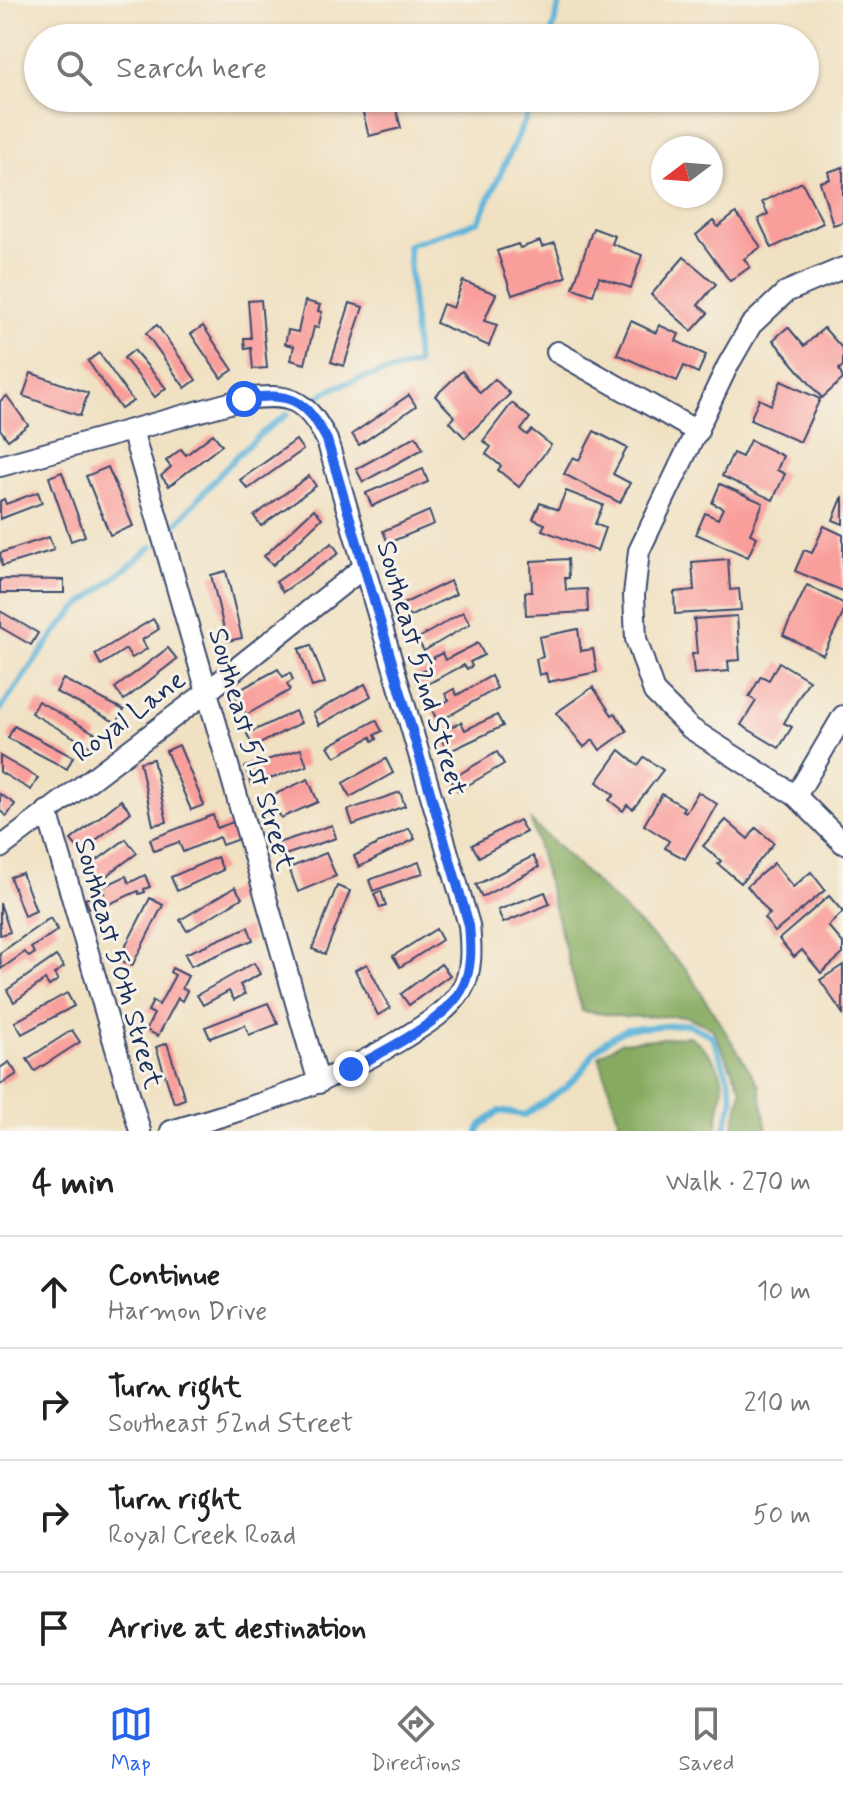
<!DOCTYPE html>
<meta charset="utf-8">
<style>
body{margin:0;font-family:Mynerve,sans-serif;background:#f6f6f6;color:#222}
.compass{position:absolute;left:651px;top:136px;width:72px;height:72px;border-radius:50%;background:#fff;box-shadow:0 2px 6px #0004;rotate:254deg}
.stop{position:absolute;width:24px;height:24px;margin:-18px;border:6px solid #2563eb;border-radius:50%;background:#fff}
.stop.end{background:#2563eb;border-color:#fff;box-shadow:0 2px 8px #0008}
.list{margin:0;padding:0;list-style:none}
h2{display:flex;justify-content:space-between;align-items:center;height:104px;margin:0;padding:0 32px;font-size:34px}
h2 small{font-size:26px;font-weight:400;color:#767676}
.list li{display:grid;grid-template-columns:52px 1fr auto;gap:24px;align-items:center;box-sizing:border-box;height:112px;padding:0 32px;border-top:2px solid #e0e0e0}
.list b{display:block;font-size:30px;white-space:nowrap}
.list p{margin:0;font-size:26px;white-space:nowrap;color:#767676}
.list em{font-size:26px;font-style:normal;color:#767676}
.icon{flex:none;width:44px;height:44px;fill:none;stroke:currentColor;stroke-width:2;stroke-linecap:round;stroke-linejoin:round}
.map{position:relative;flex:none;width:843px;height:1131px;overflow:hidden}
.search{position:absolute;background:#fff;box-shadow:0 2px 6px #0004;left:24px;right:24px;top:24px;height:88px;display:flex;align-items:center;gap:20px;box-sizing:border-box;padding:0 28px;border-radius:44px;color:#767676;font-size:30px}
.sheet{height:552px;background:#fff}
nav{display:flex;justify-content:space-around;align-items:center;box-sizing:border-box;height:112px;border-top:2px solid #e0e0e0;background:#fff;font-size:22px;color:#767676}
nav a{display:grid;justify-items:center;gap:4px}
nav .on{color:#2563eb}
.map>svg:first-child{display:block}
.forest{fill:#86ab60;stroke:#506d5f;stroke-width:2}
.lines{fill:none;stroke-linecap:round;stroke-linejoin:round}
.stream{stroke:#5cb3d9;stroke-width:6}
.building{fill:#f99e9b}
.minor-casing{stroke:#3b4a6d;stroke-width:24}
.minor{stroke:#fff;stroke-width:20}
.route{stroke:#2563eb;stroke-width:10}
.labels{text-anchor:middle;stroke-width:6;stroke-linejoin:round;paint-order:stroke}
.street-label{font-size:28px;fill:#1b2f5e;stroke:#f7f3e8}
</style>
<div class="map">
<svg width="843" height="1131" viewBox="0 0 843 1131">
<rect width="100%" height="100%" fill="#f7f3e8"/>
<filter id="ink" filterUnits="userSpaceOnUse"><feTurbulence type="fractalNoise" baseFrequency=".0125" numOctaves="2"/><feDisplacementMap in="SourceGraphic" scale="16" xChannelSelector="R" yChannelSelector="G"/><feConvolveMatrix kernelMatrix="1 2 1 2 8 2 1 2 1" color-interpolation-filters="sRGB"/></filter>
<filter id="wash" filterUnits="userSpaceOnUse"><feTurbulence type="fractalNoise" baseFrequency=".006" numOctaves="4" result="noise"/><feDisplacementMap in="SourceGraphic" scale="32" xChannelSelector="R" yChannelSelector="G"/><feGaussianBlur stdDeviation="1.8" result="paint"/><feColorMatrix in="noise" values="0 0 0 0 0 0 0 0 0 0 0 0 0 0 0 0 0 1.4 0 .05"/><feComposite in="paint" operator="in"/></filter>
<g filter="url(#wash)">
<rect width="100%" height="100%" fill="#f0e1c2"/>
<g class="forest">
<path d="M531 821 686 969 759 1085 767 1131H733L742 1090 712 1028 685 1016 625 1017 582 1011Z"/>
<path d="M690 1036C704 1046 724 1067 723 1087 722 1102 716 1115 717 1131H622L599 1056 621 1042Z"/>
</g>
<g class="lines">
<g class="stream">
<path d="M550 38 561 0"/>
<path d="M312 401C341 379 383 374 417 364L408 245 479 221 535 98"/>
<path d="M170 531C207 490 241 444 288 414"/>
<path d="M0 710 55 633 76 609 152 547"/>
<path d="M478 1131 481 1125 500 1111 525 1115 565 1088 581 1072 594 1052 606 1041 626 1029 688 1024 712 1036 729 1079 733 1100 724 1131"/>
</g>
</g>
<g id="blocks">
<g class="building">
<path d="M359 98H393L401 128 369 136Z"/>
<path d="M843 167V222L833 225 820 182 830 179 828 172Z"/>
<path d="M802 182 823 223 772 248 758 219 768 214 762 202Z"/>
<path d="M736 213 761 247 744 259 750 267 730 281 696 235 713 221 718 227Z"/>
<path d="M593 228 615 236 612 244 642 255 631 288 599 277 593 295 573 288Z"/>
<path d="M540 241 542 247 555 243 566 277 512 295 497 251 518 244 520 248Z"/>
<path d="M684 257 716 284 698 305 708 313 692 331 651 295Z"/>
<path d="M463 281 496 294 484 321 497 325 489 346 436 323 443 304 453 308Z"/>
<path d="M261 300 267 368 253 369 251 348 245 349 244 338H251L248 301Z"/>
<path d="M305 301 320 305 318 311 322 312 318 328 314 327 305 364 291 360 294 346 285 344 288 330 298 332Z"/>
<path d="M350 303 363 307 344 366 331 362Z"/>
<path d="M631 321 656 333 659 325 679 334 676 341 706 355 698 373 684 366 677 381 617 354Z"/>
<path d="M157 325 196 380 185 388 146 333Z"/>
<path d="M203 326 233 370 221 378 191 334Z"/>
<path d="M788 327 804 346 824 328 843 349V366L839 369 843 379 822 398 773 340Z"/>
<path d="M134 350 166 388 155 397 124 358Z"/>
<path d="M99 353 133 401 121 409 88 361Z"/>
<path d="M462 371 480 393 495 379 510 394 465 438 450 422 455 417 435 396Z"/>
<path d="M31 373 88 393 80 416 23 396Z"/>
<path d="M781 381 820 399 800 442 750 420 759 399 771 405Z"/>
<path d="M409 395 416 406 359 445 352 434Z"/>
<path d="M7 396 28 425 8 440 0 429V401Z"/>
<path d="M512 403 530 418 521 430 527 435 532 430 551 445 519 487 498 470 501 466 486 454 491 447 483 441Z"/>
<path d="M594 431 627 448 613 474 630 483 620 503 564 474 573 457 579 460Z"/>
<path d="M213 434 222 445 169 486 161 476 171 467 166 461 181 449 186 455Z"/>
<path d="M416 436 423 449 363 482 356 469Z"/>
<path d="M296 440 303 450 248 489 240 480Z"/>
<path d="M750 440 783 456 777 470 785 474 773 500 722 476 733 453 742 457Z"/>
<path d="M108 467 133 526 110 535 86 476Z"/>
<path d="M423 469 428 482 372 506 366 493Z"/>
<path d="M62 472 85 536 71 541 49 477Z"/>
<path d="M309 476 316 486 261 526 254 516Z"/>
<path d="M720 484 763 503 750 534 757 537 748 557 696 534 705 513 718 519 723 508 712 503Z"/>
<path d="M566 491 603 505 595 524 605 528 597 551 542 530 545 524 533 519 540 503 558 510Z"/>
<path d="M38 492 42 503 0 519V501L4 499 6 504Z"/>
<path d="M843 496V524L833 520Z"/>
<path d="M314 509 322 518 273 565 264 556Z"/>
<path d="M429 511 434 524 388 543 383 531Z"/>
<path d="M824 526 843 535V591L795 571 804 550 812 553Z"/>
<path d="M49 537 54 550 2 566 0 553Z"/>
<path d="M332 543 339 553 283 592 276 582Z"/>
<path d="M568 559 569 578H565L566 590 587 589 588 612 526 615 525 592H532L531 561Z"/>
<path d="M728 559 730 590 739 589 741 610 675 614 674 592 694 590 692 562Z"/>
<path d="M226 571 242 638 227 641 211 575Z"/>
<path d="M0 579 64 580V593H0Z"/>
<path d="M450 581 456 594 409 617 403 604Z"/>
<path d="M807 585 843 603V614L823 655 783 635Z"/>
<path d="M0 611 38 633 31 645 0 627Z"/>
<path d="M463 612 470 624 424 651 417 639Z"/>
<path d="M737 616 740 660 728 661 729 671 694 674 692 654H697L694 619Z"/>
<path d="M153 619 159 629 142 640 147 649 132 658 126 649 101 665 95 654Z"/>
<path d="M578 629 581 651 593 649 597 672 548 682 546 673 539 675 536 659 543 657 539 637Z"/>
<path d="M478 643 484 655 470 662 472 666 467 669 464 665 420 688 413 675 430 667 427 661 442 653 445 660Z"/>
<path d="M311 645 325 683 312 687 299 649Z"/>
<path d="M168 648 177 659 124 700 115 688Z"/>
<path d="M779 662 809 680 784 723 792 727 779 748 741 725 756 701 749 697 761 676 769 680Z"/>
<path d="M278 669 283 677 290 673 293 680 287 684 290 690 246 715 234 693Z"/>
<path d="M491 676 497 688 438 722 432 710 449 700 445 694 454 689 457 695Z"/>
<path d="M63 679 124 710 117 723 56 692Z"/>
<path d="M365 684 371 696 319 725 313 713Z"/>
<path d="M593 687 612 715 615 713 627 731 600 750 593 740 584 747 556 713Z"/>
<path d="M38 701 98 735 91 747 31 713Z"/>
<path d="M295 711 301 723 253 747 247 734Z"/>
<path d="M497 715 503 726 448 752 442 740 449 737 446 729 461 722 465 730Z"/>
<path d="M376 720 382 731 375 735 377 739 373 741 371 737 335 757 328 746Z"/>
<path d="M14 726 73 757 67 769 8 738Z"/>
<path d="M179 745 204 805 191 810 166 751Z"/>
<path d="M301 749 307 766 251 785 245 767Z"/>
<path d="M620 750 638 765 644 757 663 770 633 809 627 805 623 811 609 800 614 795 597 782Z"/>
<path d="M497 752 504 764 458 791 451 779Z"/>
<path d="M0 756 38 778 31 790 0 772Z"/>
<path d="M153 759 167 822 153 825 140 762Z"/>
<path d="M386 759 393 773 350 797 343 783Z"/>
<path d="M308 779 318 802 281 818 271 796Z"/>
<path d="M400 792 405 806 353 825 348 810Z"/>
<path d="M698 792 717 804 685 859 665 848 669 841 644 825 662 794 684 807 682 810 686 812Z"/>
<path d="M0 794 15 804 7 816 0 811Z"/>
<path d="M121 800 131 812 81 852 71 840Z"/>
<path d="M213 815 217 828 233 822 239 839 222 845 219 837 183 852 179 842 154 851 150 839Z"/>
<path d="M519 820 526 832 479 857 472 845Z"/>
<path d="M726 820 748 839 756 828 774 843 741 883 718 864 721 861 703 846Z"/>
<path d="M332 825 336 838 279 857 275 844Z"/>
<path d="M409 828 415 839 359 867 354 856Z"/>
<path d="M126 839 137 853 98 882 88 867Z"/>
<path d="M326 853 336 876 298 892 289 868Z"/>
<path d="M533 856 539 867 482 897 476 885Z"/>
<path d="M217 857 223 870 177 891 171 877Z"/>
<path d="M419 862 423 873 373 891 369 880Z"/>
<path d="M774 863 793 887 811 872 825 890 775 932 764 918 770 914 747 886Z"/>
<path d="M22 873 36 911 24 916 10 877Z"/>
<path d="M145 875 150 887 144 889 145 892 139 894 138 891 107 905 105 901 89 908 85 899 101 892 104 893 102 887 126 876 129 883Z"/>
<path d="M337 886 350 891 325 954 312 949Z"/>
<path d="M235 887 242 898 187 931 180 920Z"/>
<path d="M381 891 386 906 380 908 374 894Z"/>
<path d="M545 892 550 904 503 923 498 910Z"/>
<path d="M829 896 843 912 828 926 843 943V954L821 973 802 950 794 957 779 939Z"/>
<path d="M150 898 163 905 132 966 119 959Z"/>
<path d="M0 903 10 932 0 935Z"/>
<path d="M50 918 58 930 31 948 35 953 29 957 25 952 1 969 0 953Z"/>
<path d="M248 927 253 940 191 966 185 954Z"/>
<path d="M436 929 442 940 400 967 393 956Z"/>
<path d="M56 956 64 967 54 974 58 980 49 986 45 980 14 1002 7 990Z"/>
<path d="M254 963 260 974 240 985 245 994 234 1000 229 991 203 1005 197 995Z"/>
<path d="M367 964 390 1008 378 1015 355 970Z"/>
<path d="M441 964 450 975 409 1005 401 994Z"/>
<path d="M843 965V1014L820 980Z"/>
<path d="M172 968 188 976 182 988 187 991 182 1001 178 998 158 1036 146 1030 154 1014 148 1011 153 1001 159 1005 175 975 170 972Z"/>
<path d="M67 993 74 1006 22 1034 15 1022Z"/>
<path d="M268 1003 278 1024 249 1035 245 1025 210 1038 205 1027Z"/>
<path d="M72 1030 80 1042 35 1071 27 1059Z"/>
<path d="M167 1043 185 1099 174 1103 156 1047Z"/>
<path d="M9 1062 17 1074 0 1085V1068Z"/>
</g>
</g>
</g>
<g filter="url(#ink)">
<use href="#blocks" fill-opacity="0" stroke="#3b4a6d" stroke-width="2"/>
<g class="lines">
<defs>
<g id="minor">
<path d="M843 268 786 292 751 325 728 365 639 551 634 595 636 639 654 692 690 728 796 796 843 843"/>
<path d="M557 352 698 432"/>
<path d="M132 430 319 1083"/>
<path d="M0 466 244 399C290 393 305 398 327 440L469 925C471 946 473 972 461 991 446 1014 421 1027 399 1041 327 1085 251 1108 171 1131"/>
<path d="M796 796 843 716"/>
<path d="M47 811 140 1131"/>
<path d="M0 848 208 691 364 567"/>
</g>
</defs>
<use href="#minor" class="minor-casing"/>
<use href="#minor" class="minor"/>
</g>
</g>
<g class="lines" filter="url(#ink)">
<path class="route" d="M244 399C290 392 305 398 327 440L469 925C471 946 472 968 463 987 446 1022 384 1051 351 1069"/>
</g>
<g class="labels">
<g class="street-label">
<text transform="translate(423 668) rotate(74)" y="10">Southeast 52nd Street</text>
<text transform="translate(128 715) rotate(-37)" y="10">Royal Lane</text>
<text transform="translate(253 749) rotate(74)" y="10">Southeast 51st Street</text>
<text transform="translate(120 963) rotate(74)" y="10">Southeast 50th Street</text>
</g>
</g>
</svg>
<svg class="compass" viewBox="-18 -18 36 36"><path d="M0-13l5 13h-10z" fill="#e53935"/><path d="M0 13l5-13h-10z" fill="#767676"/></svg>
<div class="stop" style="left:244px;top:399px"></div>
<div class="stop end" style="left:351px;top:1069px"></div>
<div class="search"><svg class="icon" aria-label="search" viewBox="0 0 24 24"><circle cx="10" cy="10" r="6"/><path d="M15 15l6 6"/></svg>Search here</div>
</div>
<section class="sheet">
<h2>4 min<small>Walk · 270 m</small></h2>
<ul class="list">
<li><svg class="icon" aria-label="ahead" viewBox="0 0 24 24"><path d="M12 20V5M6 11l6-6 6 6"/></svg><div><b>Continue</b><p>Harmon Drive</p></div><em>10 m</em></li>
<li><svg class="icon" aria-label="right" viewBox="0 0 24 24"><path d="M7 20v-9h11M14 6l5 5-5 5"/></svg><div><b>Turn right</b><p>Southeast 52nd Street</p></div><em>210 m</em></li>
<li><svg class="icon" aria-label="right" viewBox="0 0 24 24"><path d="M7 20v-9h11M14 6l5 5-5 5"/></svg><div><b>Turn right</b><p>Royal Creek Road</p></div><em>50 m</em></li>
<li><svg class="icon" aria-label="arrive" viewBox="0 0 24 24"><path d="M6 21V4h12l-3 4 3 4H6"/></svg><div><b>Arrive at destination</b></div></li>
</ul>
</section>
<nav>
<a class="on"><svg class="icon" aria-label="map" viewBox="0 0 24 24"><path d="M3 6l6-2 6 2 6-2v14l-6 2-6-2-6 2zM9 4v14M15 6v14"/></svg>Map</a>
<a><svg class="icon" aria-label="directions" viewBox="0 0 24 24"><path d="M12 3l9 9-9 9-9-9zM9 14v-3h6M13 9l2 2-2 2"/></svg>Directions</a>
<a><svg class="icon" aria-label="saved" viewBox="0 0 24 24"><path d="M7 4h10v16l-5-4-5 4z"/></svg>Saved</a>
</nav>
